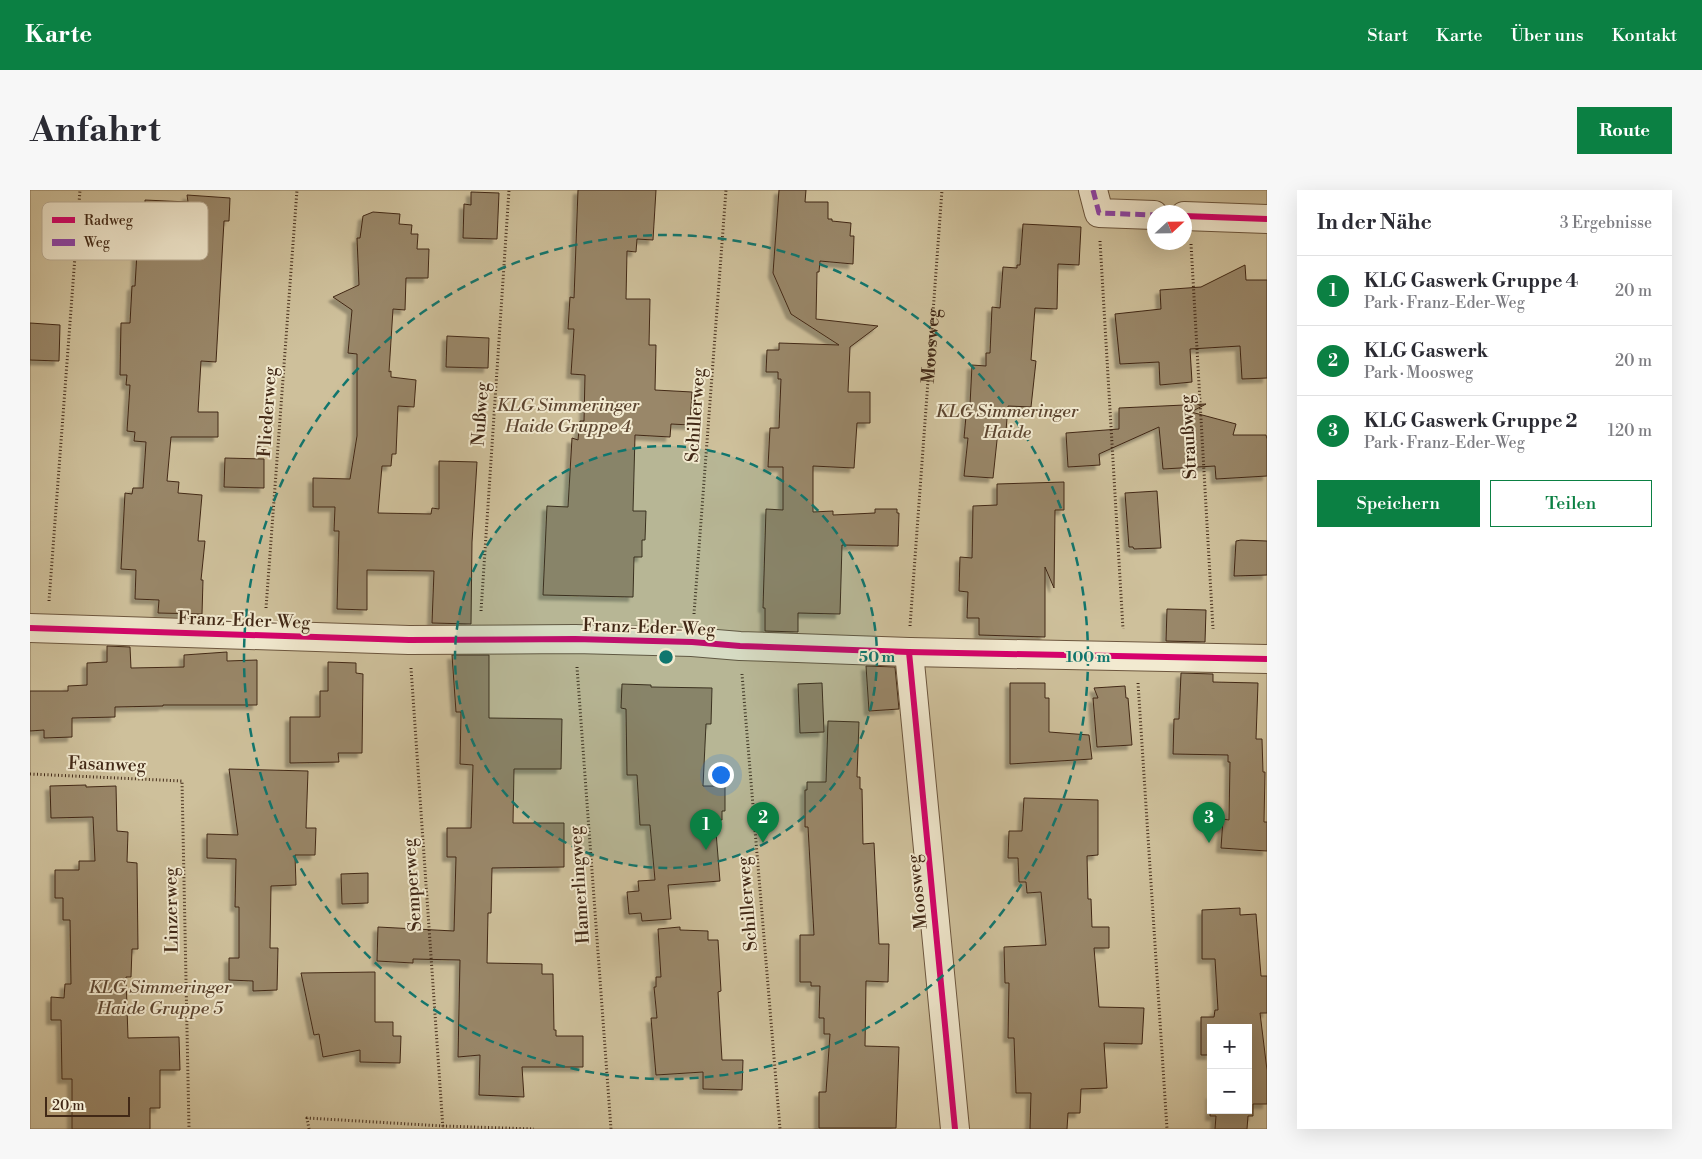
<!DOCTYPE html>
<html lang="de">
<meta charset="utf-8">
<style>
body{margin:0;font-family:"Libre Bodoni",serif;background:#f7f7f7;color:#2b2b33}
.controls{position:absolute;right:15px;bottom:15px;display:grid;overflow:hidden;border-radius:0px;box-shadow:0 5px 20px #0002}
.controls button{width:45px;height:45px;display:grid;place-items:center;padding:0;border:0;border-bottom:1px solid #e1e1e2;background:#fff;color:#2b2b33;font:25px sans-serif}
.compass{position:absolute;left:1117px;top:15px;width:45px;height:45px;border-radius:50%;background:#fff;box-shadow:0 5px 20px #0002;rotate:68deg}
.scale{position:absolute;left:15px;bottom:12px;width:85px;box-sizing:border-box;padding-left:5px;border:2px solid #412816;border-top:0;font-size:14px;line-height:18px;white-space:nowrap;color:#412816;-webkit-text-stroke:4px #f2ead0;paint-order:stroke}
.you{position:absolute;left:690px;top:584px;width:18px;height:18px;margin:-12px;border:4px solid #fff;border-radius:50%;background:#1a73e8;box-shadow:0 0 0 8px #1a73e833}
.badge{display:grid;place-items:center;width:32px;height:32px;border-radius:50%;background:#0b8043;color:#fff;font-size:16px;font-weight:700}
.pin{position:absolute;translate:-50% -41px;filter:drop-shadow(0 1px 2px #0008)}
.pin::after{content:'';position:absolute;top:26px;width:18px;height:15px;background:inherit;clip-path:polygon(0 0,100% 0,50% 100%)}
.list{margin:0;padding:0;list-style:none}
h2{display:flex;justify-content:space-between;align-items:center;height:65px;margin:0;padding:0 20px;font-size:21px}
h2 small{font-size:16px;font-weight:400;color:#7c7c81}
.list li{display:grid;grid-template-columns:32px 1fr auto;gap:15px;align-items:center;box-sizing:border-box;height:70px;padding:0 20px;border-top:1px solid #e1e1e2}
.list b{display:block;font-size:19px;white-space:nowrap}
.list p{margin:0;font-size:16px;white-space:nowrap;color:#7c7c81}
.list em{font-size:16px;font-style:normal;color:#7c7c81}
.actions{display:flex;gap:10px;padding:15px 20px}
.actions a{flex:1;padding:11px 0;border:1px solid #0b8043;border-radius:0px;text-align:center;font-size:18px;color:#0b8043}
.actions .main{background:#0b8043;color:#fff}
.map{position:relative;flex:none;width:1237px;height:939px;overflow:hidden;border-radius:0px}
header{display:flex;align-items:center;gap:30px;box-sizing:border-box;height:70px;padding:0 25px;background:#0b8043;color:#fff}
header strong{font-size:24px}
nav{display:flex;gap:28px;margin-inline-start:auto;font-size:18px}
.intro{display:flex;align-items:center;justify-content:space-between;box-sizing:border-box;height:120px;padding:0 30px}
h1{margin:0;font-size:35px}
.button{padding:12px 22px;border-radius:0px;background:#0b8043;color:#fff;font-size:18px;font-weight:700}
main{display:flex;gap:30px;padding:0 30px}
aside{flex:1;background:#fff;border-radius:0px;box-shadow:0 5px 20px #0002}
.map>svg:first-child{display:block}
.green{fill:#cec09b;stroke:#887458;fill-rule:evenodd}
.building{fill:#998769;stroke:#412816;filter:url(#shadow)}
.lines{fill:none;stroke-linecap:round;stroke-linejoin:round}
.minor-casing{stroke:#6c563e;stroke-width:30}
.path{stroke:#412816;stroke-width:3;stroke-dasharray:1 2.5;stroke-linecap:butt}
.minor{stroke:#f2ead0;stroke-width:28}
.quiet{stroke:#8e44ad;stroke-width:5;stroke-dasharray:10 5;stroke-linecap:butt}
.cycleway-casing{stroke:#f2ead0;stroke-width:9}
.cycleway{stroke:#d6006c;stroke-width:6}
.ring{fill:none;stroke:#0f766e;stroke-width:2.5;stroke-dasharray:9 6}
.labels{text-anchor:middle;stroke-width:4;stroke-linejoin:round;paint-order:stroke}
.street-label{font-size:18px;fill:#412816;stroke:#f2ead0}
.park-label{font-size:18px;font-style:italic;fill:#5d4631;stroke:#f2ead0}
.key{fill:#f2ead0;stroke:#bdb098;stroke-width:1}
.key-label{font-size:14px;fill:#412816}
.centre{fill:#0f766e;stroke:#f2ead0;stroke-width:2.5}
.ring-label{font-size:15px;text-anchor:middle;font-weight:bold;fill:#0f766e;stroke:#f2ead0;stroke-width:4;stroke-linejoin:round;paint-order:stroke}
</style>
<header>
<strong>Karte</strong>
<nav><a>Start</a><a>Karte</a><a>Über uns</a><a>Kontakt</a></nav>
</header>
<div class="intro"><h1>Anfahrt</h1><a class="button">Route</a></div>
<main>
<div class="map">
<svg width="1237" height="939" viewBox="0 0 1237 939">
<defs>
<filter id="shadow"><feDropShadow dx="-4.5" dy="4.5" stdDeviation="1" flood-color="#0004"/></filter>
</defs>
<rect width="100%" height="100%" fill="#ebdfb6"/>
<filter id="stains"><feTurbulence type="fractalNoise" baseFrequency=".004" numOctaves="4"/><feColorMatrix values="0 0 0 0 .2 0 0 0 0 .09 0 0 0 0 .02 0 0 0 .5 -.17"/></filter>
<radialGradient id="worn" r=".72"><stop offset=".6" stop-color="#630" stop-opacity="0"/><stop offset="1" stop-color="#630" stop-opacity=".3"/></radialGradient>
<path class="green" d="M0 0H1237V939H0ZM1124 22H1154V52H1124ZM1181 838H1218V920H1181Z"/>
<g class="building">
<path d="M548 0H626L623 50 607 49 606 62 597 61 596 109H620L619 155H626L625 200 662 202 660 235 641 234 640 247 605 245 603 321H616L615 350H612V367H604L603 407 513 405 517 316 538 317 542 248 548 250 550 231H554L555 185 541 184 544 139H538L540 107 544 108Z"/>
<path d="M749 0H776L775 12H798V29H802V31L821 33 820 46H824L823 74 790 71 789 82H787L786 129 848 136 820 157 818 202H840V233H827L824 278 783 276V322L803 321V325L845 323V319H867V323H869L868 356 812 355 810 424 768 423V442L735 441V418H733L736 319 753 320V277H738L740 238H749L751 189H748V182H736L737 160H749V153L809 155 761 124 743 83Z"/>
<path d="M441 2 469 3 467 49 433 48 434 14 441 15Z"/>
<path d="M157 5 200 8 199 31H194L186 172 171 171 168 222H188V247H141L137 291 149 292 148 303 172 305 168 351H175L171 390H173L172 424 128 423 129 410 105 409 106 380 91 379 95 303 102 304 103 298H113L116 252 104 251 105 242 97 241 100 195H96L97 185H90L91 133H100L102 96H105L109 28 110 25H115V10L158 12Z"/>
<path d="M343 22 370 24 369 34 382 35 381 44H388L387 59H399L398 88H376L375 120 363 119 359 182 361 181V187L386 190 384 217 368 216 366 264H362L361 276H352L348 323 401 324 402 318 409 319V271L447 272 442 352 441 434 402 433 404 381 337 380V420L307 419 309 341H304L305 317H283V288L320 289 327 246V164L318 163 322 120 303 107 329 95 327 48H330L333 26Z"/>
<path d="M993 34 1051 37 1049 75 1028 74 1027 119 1005 118 1001 170 1006 171 1001 217 978 216 976 241H968L963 288 934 286 938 248H934L937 215H940L942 175 956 176V163H960L962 117 970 118 973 77 987 78V75H990Z"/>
<path d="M1215 75 1216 90H1237V188L1212 189 1210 156 1160 159 1162 192 1130 195 1129 172 1090 174 1085 124 1131 119 1130 100 1171 97Z"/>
<path d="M0 133 30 135 29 171 0 170Z"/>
<path d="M417 146 459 148 458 178 416 177Z"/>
<path d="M1176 214 1161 222 1206 234 1203 245H1236L1237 249V286L1186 289 1185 276 1133 279 1129 237 1069 264 1070 275 1038 277 1036 243 1089 239V218Z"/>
<path d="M195 268 234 269V298L194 297Z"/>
<path d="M1034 292V320H1025L1024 398 1015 377V447L949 445V428H937L938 402 929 401 930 367 942 368 943 316 967 315V294Z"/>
<path d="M1127 301 1131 358 1104 359 1103 357H1099L1095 303Z"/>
<path d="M1211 350 1237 351V385L1204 386 1206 351Z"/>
<path d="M1137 419 1176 420 1175 452 1136 451Z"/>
<path d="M77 456 100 457 101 478 154 477V465L197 462V471L227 470V515H133V516L85 517V527L42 528V547L14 548V540L0 541V501H38V496L57 495V473L77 472Z"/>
<path d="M422 465H459V528L532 529 531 579H484L483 633H534V677L462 678 461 723H458L457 773 512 774V784H523L524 840H526V846H553V877H492L494 907 449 905 450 865 428 867 430 770 383 769V773L347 771 348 737 424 741 426 667H417V638H441L443 575 430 574 431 522H426Z"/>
<path d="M298 472 326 473V483L333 484 332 563H308L309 572 260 573V527H290V501H298Z"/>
<path d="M836 476 865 477 869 519 839 521Z"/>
<path d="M1151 483 1183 484V492L1228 493 1226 549H1232L1233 582H1235L1234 632H1237V661L1191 658 1193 629 1199 630 1200 572H1198V565L1143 564 1144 529H1149Z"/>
<path d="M792 493 794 542 770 543 768 494Z"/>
<path d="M980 493H1015V508H1019V542L1059 545 1062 569 980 574Z"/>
<path d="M592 494 621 495V497L682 498 681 534H676L673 596H695V621H692V630H685L690 691 638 695 641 729 612 731 611 723 599 724 597 702 609 701 608 691 625 690 620 635H610L607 585H597L596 519 591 518Z"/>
<path d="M1095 496 1096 508H1098L1102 555 1067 557 1063 508H1068L1064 498Z"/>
<path d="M798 531 829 532 827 587H830V599H832L833 654 844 653 849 754H859L858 792 836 791 835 856 869 857 866 938H789V902H796L800 844H794V828H789L790 796H781V792H770V745H784L778 637H775V600H777V592H796Z"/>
<path d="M199 579 278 581 276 638H286L285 665H265L266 695 241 696 240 758H248L247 800 223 801V791L199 790V768H209V717H205L206 669 177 668V644L208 645Z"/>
<path d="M56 595V597L86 596 87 641 98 642 97 672 107 673 108 759H102L101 787H96L98 848 149 847 150 880H130V918H120V939H42V889H32L31 830H21V807L34 808 35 794H41L40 730H33V708H25V680H49V671H65L63 627 21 628 20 596Z"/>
<path d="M994 608 1068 610V665L1057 666 1058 709H1061L1062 737H1079V758H1064L1069 817 1114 818 1112 854 1074 853 1077 898 1051 899 1050 923H1038L1037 939H1000L1001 903H986L984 848H978L979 793H975L974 757 1016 755 1011 702 997 703 996 692H989L988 668H978L979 641H992Z"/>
<path d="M338 683V713L312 714 311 684Z"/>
<path d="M1210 718V725L1226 724 1231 786H1237V823H1230L1237 880V914H1223V926H1218L1217 939H1185L1186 926H1180L1181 904V920H1218V838H1181V865H1171V827H1184L1185 820H1188L1185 769H1172V720Z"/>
<path d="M650 737V740L678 741V750H688L691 801 688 802 692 870H713L712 900 673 899V882L626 885 621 828H627L624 797H626V787H631L628 739Z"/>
<path d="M345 782V832H363V846H371L370 873 330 872V860L293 867 289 844 284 845 271 783Z"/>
</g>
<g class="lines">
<defs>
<g id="minor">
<path d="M1063 0 1069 23 1124 25"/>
<path d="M1154 26 1237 29"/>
<path d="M0 438 379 450 545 449 662 452 710 456 879 462 1237 469"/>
<path d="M879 462 925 939"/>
</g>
</defs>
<use href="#minor" class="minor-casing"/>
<g class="path">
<path d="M1070 51 1093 439"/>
<path d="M1161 54 1183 439"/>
<path d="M19 411 50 0"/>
<path d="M236 418 267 0"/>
<path d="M451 421 479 0"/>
<path d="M664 424 696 0"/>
<path id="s1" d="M880 436 912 0"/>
<path d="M547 477 581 939"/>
<path d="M381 478 413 939"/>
<path d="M712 484 750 939"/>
<path d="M1108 493 1137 939"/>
<path d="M0 584 152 591 159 939"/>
<path d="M279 939 277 928 413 936 504 939"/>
</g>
<use href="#minor" class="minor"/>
<path class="quiet" d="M1063 0 1069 23 1124 25"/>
<defs>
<g id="cycleway">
<path d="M1154 26 1237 29"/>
<path d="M0 438 379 450 545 449 662 452 710 456 879 462 1237 469"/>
<path d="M879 462 925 939"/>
</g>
</defs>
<use href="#cycleway" class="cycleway-casing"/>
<use href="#cycleway" class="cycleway"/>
</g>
<circle cx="636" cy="467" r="211" fill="#0f766e" fill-opacity=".12"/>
<g class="ring">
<circle cx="636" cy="467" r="211"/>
<circle cx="636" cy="467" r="422"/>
</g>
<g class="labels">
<g class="street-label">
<text dy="6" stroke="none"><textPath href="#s1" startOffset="281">Moosweg</textPath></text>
<text transform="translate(237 222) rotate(-86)" y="6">Fliederweg</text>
<text transform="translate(450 224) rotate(-86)" y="6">Nußweg</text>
<text transform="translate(665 225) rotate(-86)" y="6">Schillerweg</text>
<text transform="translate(1158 247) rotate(-93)" y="6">Straußweg</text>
<text transform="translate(214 430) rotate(2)" y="6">Franz-Eder-Weg</text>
<text transform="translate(619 437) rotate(2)" y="6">Franz-Eder-Weg</text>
<text transform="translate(77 574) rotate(2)" y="6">Fasanweg</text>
<text transform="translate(382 695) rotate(-94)" y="6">Semperweg</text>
<text transform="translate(549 695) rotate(-94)" y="6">Hamerlingweg</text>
<text transform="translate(887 702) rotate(-96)" y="6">Moosweg</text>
<text transform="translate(717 714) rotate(-95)" y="6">Schillerweg</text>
<text transform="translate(141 720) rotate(-91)" y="6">Linzerweg</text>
</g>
<g class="park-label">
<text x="538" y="221">KLG Simmeringer<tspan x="538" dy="21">Haide Gruppe 4</tspan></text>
<text x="977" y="227">KLG Simmeringer<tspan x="977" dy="21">Haide</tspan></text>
<text x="130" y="803">KLG Simmeringer<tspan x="130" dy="21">Haide Gruppe 5</tspan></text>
</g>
</g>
<rect x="12" y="12" width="166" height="58" rx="8" class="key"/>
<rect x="22" y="27" width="23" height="6" fill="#d6006c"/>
<rect x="22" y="49" width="23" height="7" fill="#8e44ad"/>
<g class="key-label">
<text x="54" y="35">Radweg</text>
<text x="54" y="57">Weg</text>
</g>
<circle cx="636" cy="467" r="8" class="centre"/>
<g class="ring-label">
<text x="847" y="472">50 m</text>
<text x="1058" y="472">100 m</text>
</g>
<rect width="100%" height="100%" filter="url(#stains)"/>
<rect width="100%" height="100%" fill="url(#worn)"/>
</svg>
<div class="controls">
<button>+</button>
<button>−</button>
</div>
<svg class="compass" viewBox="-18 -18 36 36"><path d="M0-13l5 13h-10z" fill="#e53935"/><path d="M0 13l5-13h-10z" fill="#7c7c81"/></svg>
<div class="scale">20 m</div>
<div class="you"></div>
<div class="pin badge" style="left:676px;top:660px">1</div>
<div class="pin badge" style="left:733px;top:653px">2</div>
<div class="pin badge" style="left:1179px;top:653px">3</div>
</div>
<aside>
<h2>In der Nähe<small>3 Ergebnisse</small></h2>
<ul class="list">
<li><span class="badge">1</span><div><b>KLG Gaswerk Gruppe 4</b><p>Park · Franz-Eder-Weg</p></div><em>20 m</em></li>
<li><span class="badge">2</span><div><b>KLG Gaswerk</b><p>Park · Moosweg</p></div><em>20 m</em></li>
<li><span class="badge">3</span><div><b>KLG Gaswerk Gruppe 2</b><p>Park · Franz-Eder-Weg</p></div><em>120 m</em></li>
</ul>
<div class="actions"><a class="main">Speichern</a><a>Teilen</a></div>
</aside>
</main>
